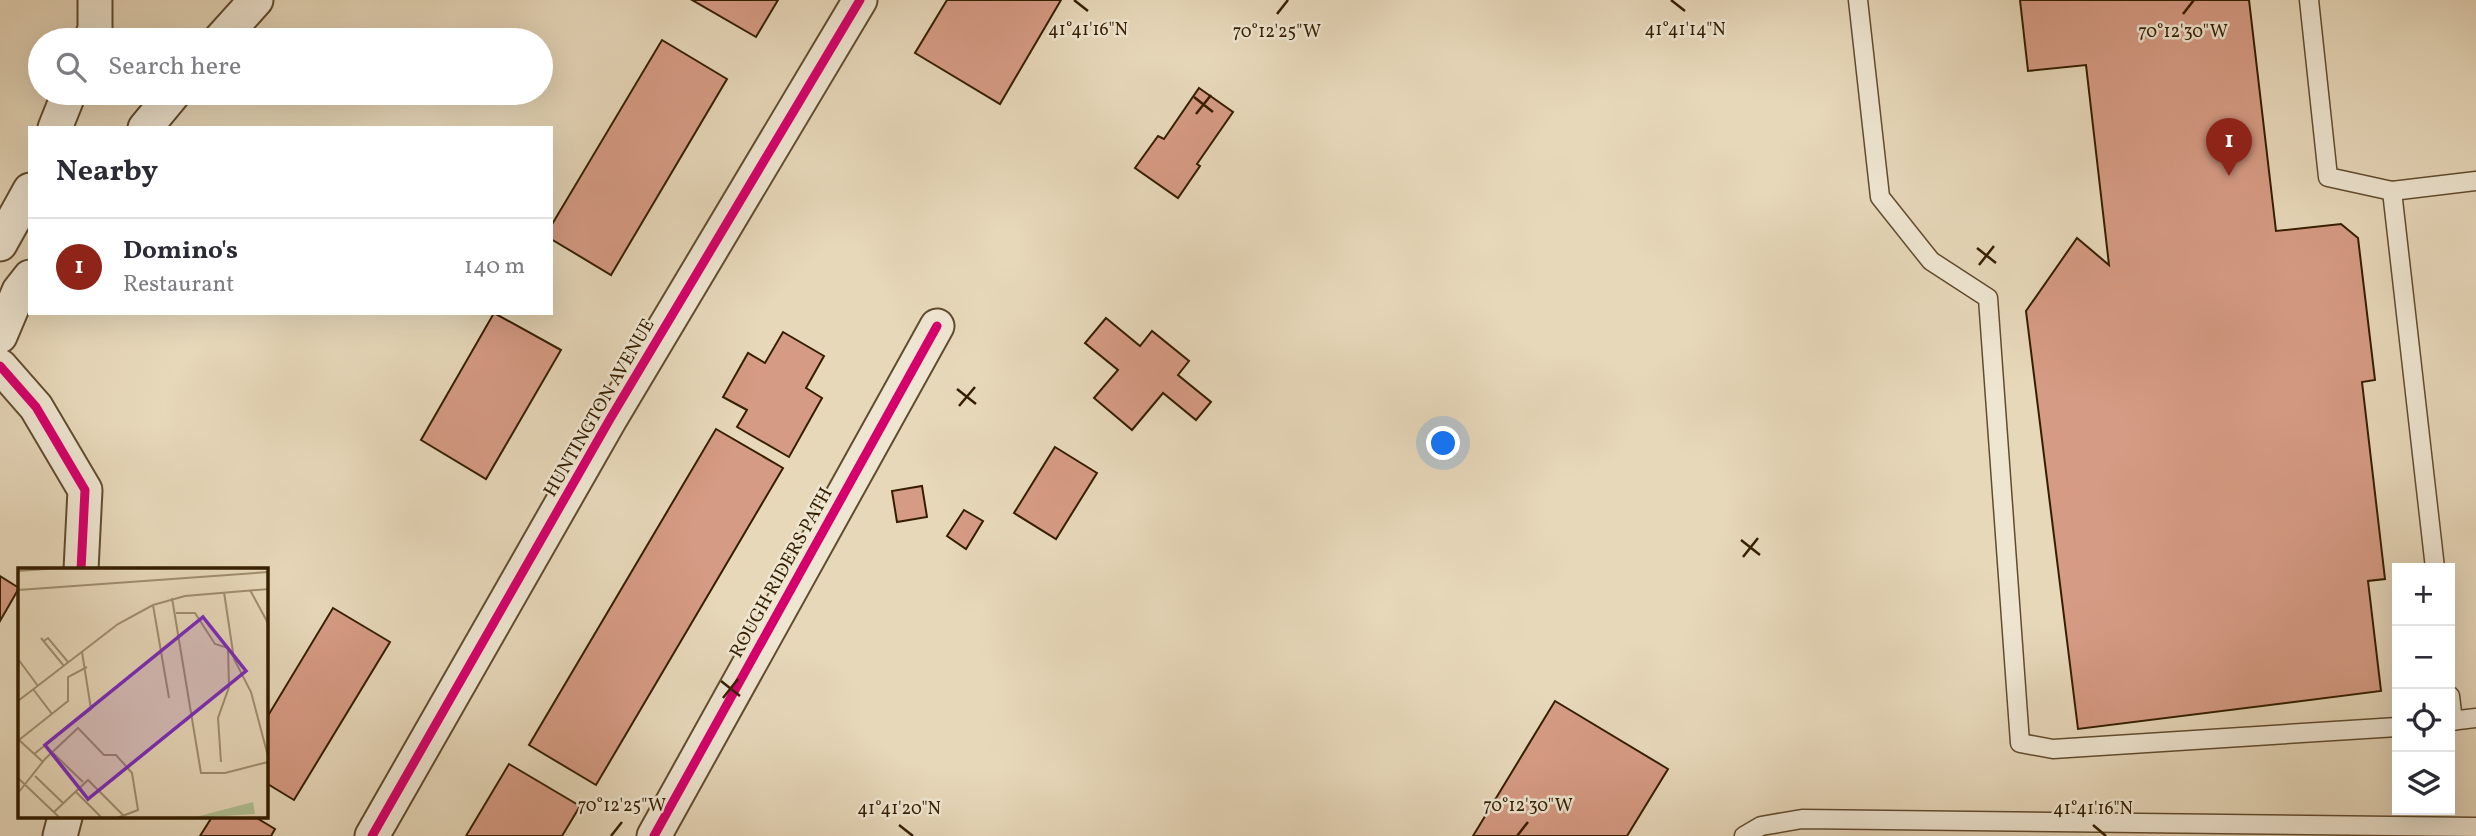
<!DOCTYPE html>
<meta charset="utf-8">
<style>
body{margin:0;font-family:Vollkorn,serif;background:#f7f7f7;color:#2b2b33}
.controls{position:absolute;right:21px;bottom:21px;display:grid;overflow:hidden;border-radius:0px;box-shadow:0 7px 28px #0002}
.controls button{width:63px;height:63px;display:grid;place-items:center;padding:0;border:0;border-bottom:2px solid #e1e1e2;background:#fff;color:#2b2b33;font:35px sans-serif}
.you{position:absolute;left:1444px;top:444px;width:24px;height:24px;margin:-18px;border:5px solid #fff;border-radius:50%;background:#1a73e8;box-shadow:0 0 0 10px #1a73e833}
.badge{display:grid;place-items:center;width:46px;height:46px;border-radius:50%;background:#8f2418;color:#fff;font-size:23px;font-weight:700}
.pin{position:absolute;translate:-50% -58px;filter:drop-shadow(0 2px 4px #0008)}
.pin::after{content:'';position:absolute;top:37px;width:24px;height:21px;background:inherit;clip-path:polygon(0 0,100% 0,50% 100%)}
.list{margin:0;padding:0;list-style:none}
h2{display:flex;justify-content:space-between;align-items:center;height:91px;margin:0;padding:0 28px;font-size:30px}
h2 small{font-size:23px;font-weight:400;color:#7c7c81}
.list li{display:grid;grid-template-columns:46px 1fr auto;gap:21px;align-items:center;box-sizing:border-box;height:98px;padding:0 28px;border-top:2px solid #e1e1e2}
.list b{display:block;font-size:26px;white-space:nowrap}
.list p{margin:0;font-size:23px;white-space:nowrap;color:#7c7c81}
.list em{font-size:23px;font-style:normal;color:#7c7c81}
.icon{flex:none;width:38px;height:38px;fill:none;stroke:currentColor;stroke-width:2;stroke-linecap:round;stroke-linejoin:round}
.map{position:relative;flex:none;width:2476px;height:836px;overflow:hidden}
.search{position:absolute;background:#fff;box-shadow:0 7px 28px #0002;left:28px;top:28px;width:525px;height:77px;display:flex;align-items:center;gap:18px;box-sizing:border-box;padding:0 24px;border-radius:38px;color:#7c7c81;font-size:26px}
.panel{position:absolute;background:#fff;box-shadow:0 7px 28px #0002;left:28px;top:126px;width:525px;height:189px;border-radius:0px}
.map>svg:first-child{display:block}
.building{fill:#d69b84;stroke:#351e00;stroke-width:2}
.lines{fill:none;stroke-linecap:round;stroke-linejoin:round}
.service-casing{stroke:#624c2e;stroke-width:21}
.minor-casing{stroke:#624c2e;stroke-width:37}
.service{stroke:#efe6d2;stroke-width:18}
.minor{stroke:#efe6d2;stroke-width:33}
.cycleway-casing{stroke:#efe6d2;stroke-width:13}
.cycleway{stroke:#d6006c;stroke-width:9}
.ticks{fill:none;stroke:#351e00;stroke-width:2.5}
.labels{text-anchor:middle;stroke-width:5;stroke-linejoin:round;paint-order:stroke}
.street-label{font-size:19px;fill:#351e00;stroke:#efe6d2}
.inset-road{fill:none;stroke:#a08e70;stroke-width:2}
.view{fill:#7b2cbf;fill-opacity:0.15;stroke:#7b2cbf;stroke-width:3.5}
.inset-edge{fill:none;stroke:#351e00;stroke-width:3.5}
.ticks-label{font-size:18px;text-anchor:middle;fill:#351e00;stroke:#efe6d2;stroke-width:5;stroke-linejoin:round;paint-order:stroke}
</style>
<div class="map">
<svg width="2476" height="836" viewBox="0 0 2476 836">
<rect width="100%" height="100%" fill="#e7d8ba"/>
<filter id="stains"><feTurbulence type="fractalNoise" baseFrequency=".00286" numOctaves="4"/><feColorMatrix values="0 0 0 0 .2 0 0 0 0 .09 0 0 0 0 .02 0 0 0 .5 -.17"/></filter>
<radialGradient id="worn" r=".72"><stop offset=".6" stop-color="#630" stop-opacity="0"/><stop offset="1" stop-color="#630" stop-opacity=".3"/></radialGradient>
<g class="building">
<path d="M692 0H778L756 37Z"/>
<path d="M947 0H1061L1000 104 915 53Z"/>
<path d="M2020 0H2249L2276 231 2341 224 2358 238 2375 380 2362 382 2385 579 2368 581 2381 691 2078 729 2026 311 2077 238 2109 265 2086 65 2028 71Z"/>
<path d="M662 40 727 79 611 275 551 239V226Z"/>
<path d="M1199 88 1233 112 1197 164 1200 166 1178 198 1135 168 1158 136 1164 139Z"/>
<path d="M494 313 561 350 486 479 421 440Z"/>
<path d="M1106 318 1140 346 1152 331 1189 361 1178 375 1211 402 1196 420 1163 393 1132 430 1094 398 1118 370 1085 343Z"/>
<path d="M783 332 824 356 806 388 822 398 789 457 737 427 747 410 723 397 748 353 765 363Z"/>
<path d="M716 429 783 468 596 785 529 745Z"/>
<path d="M1055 447 1097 473 1056 539 1014 513Z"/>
<path d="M922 486 927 517 897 522 892 491Z"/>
<path d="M964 510 983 521 966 549 947 536Z"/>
<path d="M0 576 19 588 0 621Z"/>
<path d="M333 608 390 642 294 800 266 783V719Z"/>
<path d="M1555 701 1668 769 1627 836H1473Z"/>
<path d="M509 764 580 806 562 836H466Z"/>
<path d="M212 817H255L275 829 271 836H200Z"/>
</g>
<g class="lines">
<defs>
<g id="service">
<path d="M1858 0 1880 197 1931 261 1988 298 2020 743 2053 749 2397 727"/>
<path d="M2309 0 2328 177 2392 191 2476 181"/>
<path d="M2392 191 2435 568"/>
<path d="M2450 696 2453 721"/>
<path d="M2450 721 2476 718"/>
<path d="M1744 836 1761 826 1802 819 2476 827"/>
</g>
<g id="minor">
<path d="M90 40 95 30V0"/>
<path d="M220 40 256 0"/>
<path d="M55 128 69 93"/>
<path d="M145 128 174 93"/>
<path d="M0 244 30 190"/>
<path d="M0 336 19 291 30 277"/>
<path d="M0 366 36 407 85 490 81 570"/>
<path d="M60 836 65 817"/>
<path d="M372 836 610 419 860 0"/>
<path d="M654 836 937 326"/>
</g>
</defs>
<use href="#service" class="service-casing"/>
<use href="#minor" class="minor-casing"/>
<use href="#service" class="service"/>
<use href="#minor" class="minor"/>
<defs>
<g id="cycleway">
<path d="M0 366 36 407 85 490 81 570"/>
<path d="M372 836 610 419 860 0"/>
<path d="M654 836 937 326"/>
</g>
</defs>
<use href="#cycleway" class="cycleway-casing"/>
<use href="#cycleway" class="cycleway"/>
</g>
<path class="ticks" d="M1074 0 1088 11M1671 0 1685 11M1277 14 1288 0M2183 14 2194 0M1194 97 1213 112M1196 114 1211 95M1977 248 1996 263M1979 265 1994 246M957 389 976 404M959 406 975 387M1741 540 1760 555M1743 557 1758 538M721 681 740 696M723 698 738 679M899 825 913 836M2093 825 2106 836M611 836 622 822M1517 836 1528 822"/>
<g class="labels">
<g class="street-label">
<text transform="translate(598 407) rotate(-60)" y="7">HUNTINGTON AVENUE</text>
<text transform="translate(780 572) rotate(-61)" y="7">ROUGH RIDERS PATH</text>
</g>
</g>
<g transform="translate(18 568)">
<rect width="250" height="250" fill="#e7d8ba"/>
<path d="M235 234 237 246 174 250Z" fill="#b0c094"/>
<path class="inset-road" d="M0 3 42 0M0 22 251 4M232 22 251 57M206 24 216 91 233 124 251 192M154 30 183 205H207L250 194M135 37 151 130M158 45H177L197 76 210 80 211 119 200 150 203 194M23 70 46 98M26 73 30 70 50 94M0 91 20 118M15 121 34 146M0 133 100 56 135 37 167 28 251 21M1 172 50 133V109L69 99M1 172 25 194M34 184 65 214M16 186 73 141 64 84M17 208 45 235M0 210 42 250M57 223 84 250M0 225 27 191 60 160 86 187H98L114 205 120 242 99 250M36 244 70 212 106 248"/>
<path class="view" d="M185 49 228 103 70 231 27 177Z"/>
<rect width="250" height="250" class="inset-edge"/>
</g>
<g class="ticks-label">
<text x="1088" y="35">41°41'16"N</text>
<text x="1685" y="35">41°41'14"N</text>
<text x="1277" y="37">70°12'25"W</text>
<text x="2183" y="37">70°12'30"W</text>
<text x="622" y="811">70°12'25"W</text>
<text x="1528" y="811">70°12'30"W</text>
<text x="899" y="814">41°41'20"N</text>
<text x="2093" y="814">41°41'16"N</text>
</g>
<rect width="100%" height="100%" filter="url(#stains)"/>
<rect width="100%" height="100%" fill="url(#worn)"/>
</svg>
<div class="controls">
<button>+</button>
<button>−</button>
<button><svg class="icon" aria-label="locate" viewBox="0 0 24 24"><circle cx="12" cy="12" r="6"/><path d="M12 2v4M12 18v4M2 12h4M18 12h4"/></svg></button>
<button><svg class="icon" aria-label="layers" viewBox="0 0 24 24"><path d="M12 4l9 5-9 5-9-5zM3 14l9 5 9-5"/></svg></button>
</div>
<div class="you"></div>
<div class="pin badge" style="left:2229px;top:176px">1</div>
<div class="search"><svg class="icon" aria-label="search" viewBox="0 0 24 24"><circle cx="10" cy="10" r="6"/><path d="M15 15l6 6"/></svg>Search here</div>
<section class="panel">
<h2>Nearby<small></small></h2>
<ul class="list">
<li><span class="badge">1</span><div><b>Domino's</b><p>Restaurant</p></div><em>140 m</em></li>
</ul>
</section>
</div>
